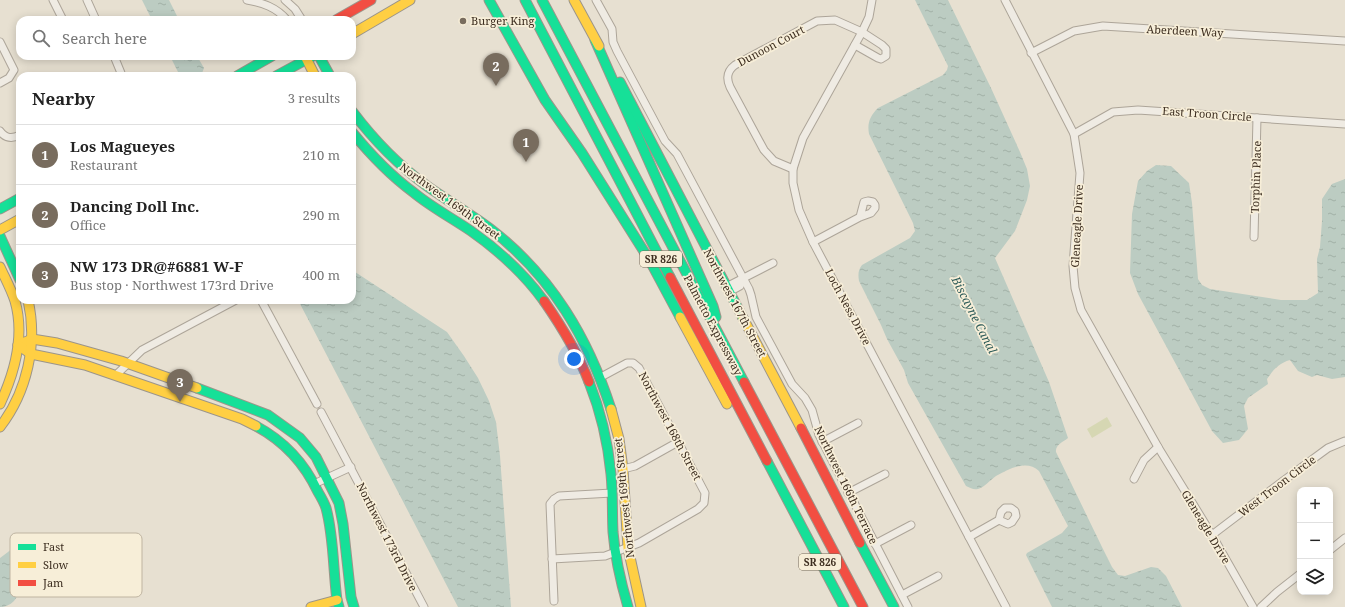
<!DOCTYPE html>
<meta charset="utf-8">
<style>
body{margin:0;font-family:"Noto Serif",serif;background:#f6f6f6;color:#222}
.controls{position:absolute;right:12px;bottom:12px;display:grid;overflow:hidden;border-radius:8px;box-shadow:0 2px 10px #0003}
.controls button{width:36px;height:36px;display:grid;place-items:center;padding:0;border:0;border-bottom:1px solid #e0e0e0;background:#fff;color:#222;font:20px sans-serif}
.you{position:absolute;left:574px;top:359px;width:14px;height:14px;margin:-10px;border:3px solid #fff;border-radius:50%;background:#1a73e8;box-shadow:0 0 0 6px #1a73e833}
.badge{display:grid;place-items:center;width:26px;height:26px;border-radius:50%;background:#786c5e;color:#fff;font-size:13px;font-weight:700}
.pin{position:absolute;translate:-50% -33px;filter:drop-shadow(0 1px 2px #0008)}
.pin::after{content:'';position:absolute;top:21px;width:14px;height:12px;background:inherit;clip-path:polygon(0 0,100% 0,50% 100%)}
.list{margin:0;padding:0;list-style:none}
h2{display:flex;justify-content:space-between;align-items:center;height:52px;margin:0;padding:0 16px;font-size:17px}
h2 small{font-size:13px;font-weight:400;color:#767676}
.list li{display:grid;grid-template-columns:26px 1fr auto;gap:12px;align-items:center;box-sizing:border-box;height:60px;padding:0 16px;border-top:1px solid #e0e0e0}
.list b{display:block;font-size:15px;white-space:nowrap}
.list p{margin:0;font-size:13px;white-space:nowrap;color:#767676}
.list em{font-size:13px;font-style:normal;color:#767676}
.icon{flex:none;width:22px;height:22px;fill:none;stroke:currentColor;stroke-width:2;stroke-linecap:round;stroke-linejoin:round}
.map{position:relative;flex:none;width:1345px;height:607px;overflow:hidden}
.search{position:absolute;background:#fff;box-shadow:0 2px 10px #0003;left:16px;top:16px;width:340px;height:44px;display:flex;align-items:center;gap:10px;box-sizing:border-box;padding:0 14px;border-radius:12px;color:#767676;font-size:15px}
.panel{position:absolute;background:#fff;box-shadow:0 2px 10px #0003;left:16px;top:72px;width:340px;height:232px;border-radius:12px}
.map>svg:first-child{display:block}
.green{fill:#d6d7b3}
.water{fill:url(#water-ripples)}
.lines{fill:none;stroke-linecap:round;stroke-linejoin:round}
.street-casing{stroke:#ada599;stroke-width:9}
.fast-casing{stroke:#9c958a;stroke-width:11}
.slow-casing{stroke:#9c958a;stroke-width:11}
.jam-casing{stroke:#9c958a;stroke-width:11}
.street{stroke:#efebe3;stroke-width:7}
.fast{stroke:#16e098;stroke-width:9}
.slow{stroke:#ffcf43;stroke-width:9}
.jam{stroke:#f24e42;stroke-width:9}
.poi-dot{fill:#786c5e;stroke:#f7eed8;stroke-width:1.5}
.labels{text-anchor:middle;stroke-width:3.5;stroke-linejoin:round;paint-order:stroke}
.shield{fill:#f7eed8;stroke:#756857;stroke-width:1}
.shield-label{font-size:10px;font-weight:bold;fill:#3d2e20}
.poi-label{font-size:11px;fill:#3d2e20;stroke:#f7eed8;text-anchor:start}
.street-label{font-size:11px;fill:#3d2e20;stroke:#f7eed8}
.water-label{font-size:12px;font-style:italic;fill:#2f5d5a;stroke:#f7eed8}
.key{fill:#f7eed8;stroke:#bfb4a1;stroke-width:1}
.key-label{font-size:11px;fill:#3d2e20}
</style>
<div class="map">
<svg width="1345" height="607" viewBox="0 0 1345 607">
<defs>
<pattern id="water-ripples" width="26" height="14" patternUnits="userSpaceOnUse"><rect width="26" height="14" fill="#bcccc2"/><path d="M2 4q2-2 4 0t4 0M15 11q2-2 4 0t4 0" fill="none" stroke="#a2b0a6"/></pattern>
</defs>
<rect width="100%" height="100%" fill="#e7e0d1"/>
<path class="green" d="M1107 417 1112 426 1092 438 1087 429Z"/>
<g class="water">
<path d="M142 0H169L179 20H152Z"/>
<path d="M915 0H948L991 88 1020 152 1027 169 1030 186 1027 200 1015 231 995 258 1049 382 1068 438C1063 442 1055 445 1056 452L1102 547 1112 567 1118 575 1125 576 1151 567 1158 568 1166 576 1182 607H1052L1026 555 1027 553 1062 533 1068 526 1039 471C1027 459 1009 469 996 476 990 480 985 487 978 489 973 490 971 488 966 486L908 383 904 370 887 339 881 325 859 281C858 275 858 270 862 265L910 238 915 231 913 223 869 134C867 123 870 116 878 108L943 75 947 70 948 66Z"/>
<path d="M170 56H197L204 68 201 76H180Z"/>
<path d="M1156 165 1171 166 1189 183 1192 203 1198 279 1202 285 1210 289 1281 300H1307L1318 293 1317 259 1320 247 1322 221V199L1332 184 1345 179V377L1332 379 1317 375 1312 377 1298 371 1290 360C1279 363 1273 370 1267 379L1268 384 1248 398 1244 406 1248 429 1239 440 1223 443 1212 431 1138 294 1130 273 1132 214 1138 181 1147 171Z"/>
<path d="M352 270 447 332 464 356 478 378 489 401 496 422 500 456 511 607H458L298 300H352Z"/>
<path d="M32 534 38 541C35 554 29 564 24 576 21 584 20 594 14 601 10 605 5 607 0 607V558Z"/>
</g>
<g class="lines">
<defs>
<g id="street">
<path d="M53 0 63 20"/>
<path d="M87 0 96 20"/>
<path d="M247 0C263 3 276 7 287 20"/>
<path d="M285 0 295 9 302 20"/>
<path d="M596 0 612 29 613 42 617 51 665 141 677 154 749 289 751 295 756 317 792 384 805 398 812 410 819 435 908 607"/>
<path d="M872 0 869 17 862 32 803 138 793 169V183L799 210 813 242 1006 607"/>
<path d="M1005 0 1074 134 1080 173 1073 266 1075 288 1081 310 1158 447 1212 535 1253 607"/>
<path d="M0 42 14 70 9 78 0 83"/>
<path d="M1031 53 1074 31 1103 26 1345 41"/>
<path d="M114 56 121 73 119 76"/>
<path d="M0 131C6 139 12 139 20 135"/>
<path d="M1074 134 1113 112 1138 110 1345 124"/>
<path d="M793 169 774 161 764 150 730 87C726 78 727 71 735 65L817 21 835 20 862 32 882 45 886 49V56L881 59 878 58 855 45"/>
<path d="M1254 237 1257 118"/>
<path d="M813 242 860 217 871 213 875 208V205L873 202 868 201 864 202 860 217"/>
<path d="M726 287 773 263"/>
<path d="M729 292 740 286 743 279"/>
<path d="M261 300 317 404"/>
<path d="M116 375 142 350 236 300"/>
<path d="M321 412 424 607"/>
<path d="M822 442 858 423"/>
<path d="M623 469 635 466 678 442"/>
<path d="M1134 479 1144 460 1158 447"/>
<path d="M314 484 351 467"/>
<path d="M848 493 885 474"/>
<path d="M1212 535 1283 481 1328 448 1345 441"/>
<path d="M969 537 999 520 1001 512 1005 508H1011L1015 511 1016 516 1012 522 1008 524 999 520"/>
<path d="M875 544 911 525"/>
<path d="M1330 550 1345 538"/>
<path d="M552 559 605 556 639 543 698 509 704 503 705 493 639 368 633 363H627L601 377"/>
<path d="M902 595 938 576"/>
<path d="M554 601 550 504 554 499 559 496 612 493"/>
<path d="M1261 607 1277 592 1300 574"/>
</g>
<g id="fast">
<path d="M489 0 545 100 582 153 650 261 680 317"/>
<path d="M525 0 670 277"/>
<path d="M542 0 744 382"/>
<path d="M595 40 713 306 716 317"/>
<path d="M319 56 330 76"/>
<path d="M237 76 272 56"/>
<path d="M276 76 313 56"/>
<path d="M620 82 743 318"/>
<path d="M352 111C373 139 398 165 427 186 448 201 471 214 492 230 552 277 588 338 611 409"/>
<path d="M352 132C370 154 390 175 413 192 431 207 452 218 471 231 498 250 525 275 544 301"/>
<path d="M0 209 20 198"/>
<path d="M0 236 20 280"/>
<path d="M589 382C601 412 608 443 611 474 613 493 612 513 613 532 615 557 621 583 628 607"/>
<path d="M197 388 268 415 300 438 316 457 339 503 343 524 351 597 354 607"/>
<path d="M256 426C284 441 304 462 318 492 321 497 324 502 326 508 334 537 333 571 337 600L339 607"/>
<path d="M767 461 844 607"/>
<path d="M860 543 894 607"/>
</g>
<g id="slow">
<path d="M574 0 599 46"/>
<path d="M352 34 410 0"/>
<path d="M305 56 315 76"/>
<path d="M0 230 20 219"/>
<path d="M0 267C5 278 11 289 15 301 25 336 15 372 0 404"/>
<path d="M680 317 727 404"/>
<path d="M743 318 801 428"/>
<path d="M18 345 32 339 57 343 121 361 197 388"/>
<path d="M18 345 31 354 85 365 242 419 256 426"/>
<path d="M611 409 619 439 623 469 628 548 641 607"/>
<path d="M0 427C27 392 38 344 28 300"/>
<path d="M311 607 337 600"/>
</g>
<g id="jam">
<path d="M336 20 371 0"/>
<path d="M670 277 767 461"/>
<path d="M544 301C562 327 578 353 589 382"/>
<path d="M744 382 863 607"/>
<path d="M801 428 860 543"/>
</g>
</defs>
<use href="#street" class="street-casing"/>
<use href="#fast" class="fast-casing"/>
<use href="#slow" class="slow-casing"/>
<use href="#jam" class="jam-casing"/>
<use href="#street" class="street"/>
<use href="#fast" class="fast"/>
<use href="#slow" class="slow"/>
<use href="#jam" class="jam"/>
</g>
<circle class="poi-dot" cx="463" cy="21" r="4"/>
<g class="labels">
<g class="shield">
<rect x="640" y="251" width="42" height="16" rx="3"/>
<rect x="799" y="554" width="42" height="16" rx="3"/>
</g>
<g class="shield-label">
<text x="661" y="263">SR 826</text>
<text x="820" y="566">SR 826</text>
</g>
<g class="poi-label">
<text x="471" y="25">Burger King</text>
</g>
<g class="street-label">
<text transform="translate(1185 31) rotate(3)" y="4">Aberdeen Way</text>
<text transform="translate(771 46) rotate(-28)" y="4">Dunoon Court</text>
<text transform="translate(1207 114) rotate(4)" y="4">East Troon Circle</text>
<text transform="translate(1256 177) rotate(-88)" y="4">Torphin Place</text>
<text transform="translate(450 201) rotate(36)" y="4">Northwest 169th Street</text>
<text transform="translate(1077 226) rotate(-87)" y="4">Gleneagle Drive</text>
<text transform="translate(735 303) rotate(62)" y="4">Northwest 167th Street</text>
<text transform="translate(848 307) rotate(62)" y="4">Loch Ness Drive</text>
<text transform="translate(713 325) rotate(62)" y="4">Palmetto Expressway</text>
<text transform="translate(670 426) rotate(62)" y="4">Northwest 168th Street</text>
<text transform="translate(846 485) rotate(64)" y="4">Northwest 166th Terrace</text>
<text transform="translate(1277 486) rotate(-37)" y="4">West Troon Circle</text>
<text transform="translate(624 498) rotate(-96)" y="4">Northwest 169th Street</text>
<text transform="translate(1206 527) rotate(59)" y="4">Gleneagle Drive</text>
<text transform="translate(387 537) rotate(63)" y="4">Northwest 173rd Drive</text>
</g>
<g class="water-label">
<text transform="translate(974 315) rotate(63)" y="4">Biscayne Canal</text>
</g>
</g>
<rect x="10" y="533" width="132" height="64" rx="6" class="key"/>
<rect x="18" y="544" width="18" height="6" fill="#16e098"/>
<rect x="18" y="562" width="18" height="6" fill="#ffcf43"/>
<rect x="18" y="580" width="18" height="6" fill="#f24e42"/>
<g class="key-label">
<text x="43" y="551">Fast</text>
<text x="43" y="569">Slow</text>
<text x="43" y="587">Jam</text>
</g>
</svg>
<div class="controls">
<button>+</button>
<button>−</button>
<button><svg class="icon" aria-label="layers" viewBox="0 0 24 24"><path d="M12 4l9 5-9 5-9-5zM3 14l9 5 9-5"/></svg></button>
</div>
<div class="you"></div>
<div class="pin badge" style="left:526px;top:162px">1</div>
<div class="pin badge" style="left:496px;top:86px">2</div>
<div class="pin badge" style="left:180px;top:402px">3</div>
<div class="search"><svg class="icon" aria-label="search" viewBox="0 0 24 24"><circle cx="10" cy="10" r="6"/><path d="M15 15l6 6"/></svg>Search here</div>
<section class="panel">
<h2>Nearby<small>3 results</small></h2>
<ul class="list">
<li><span class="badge">1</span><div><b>Los Magueyes</b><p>Restaurant</p></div><em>210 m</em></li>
<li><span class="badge">2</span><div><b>Dancing Doll Inc.</b><p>Office</p></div><em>290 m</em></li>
<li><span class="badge">3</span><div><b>NW 173 DR@#6881 W-F</b><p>Bus stop · Northwest 173rd Drive</p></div><em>400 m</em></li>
</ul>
</section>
</div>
